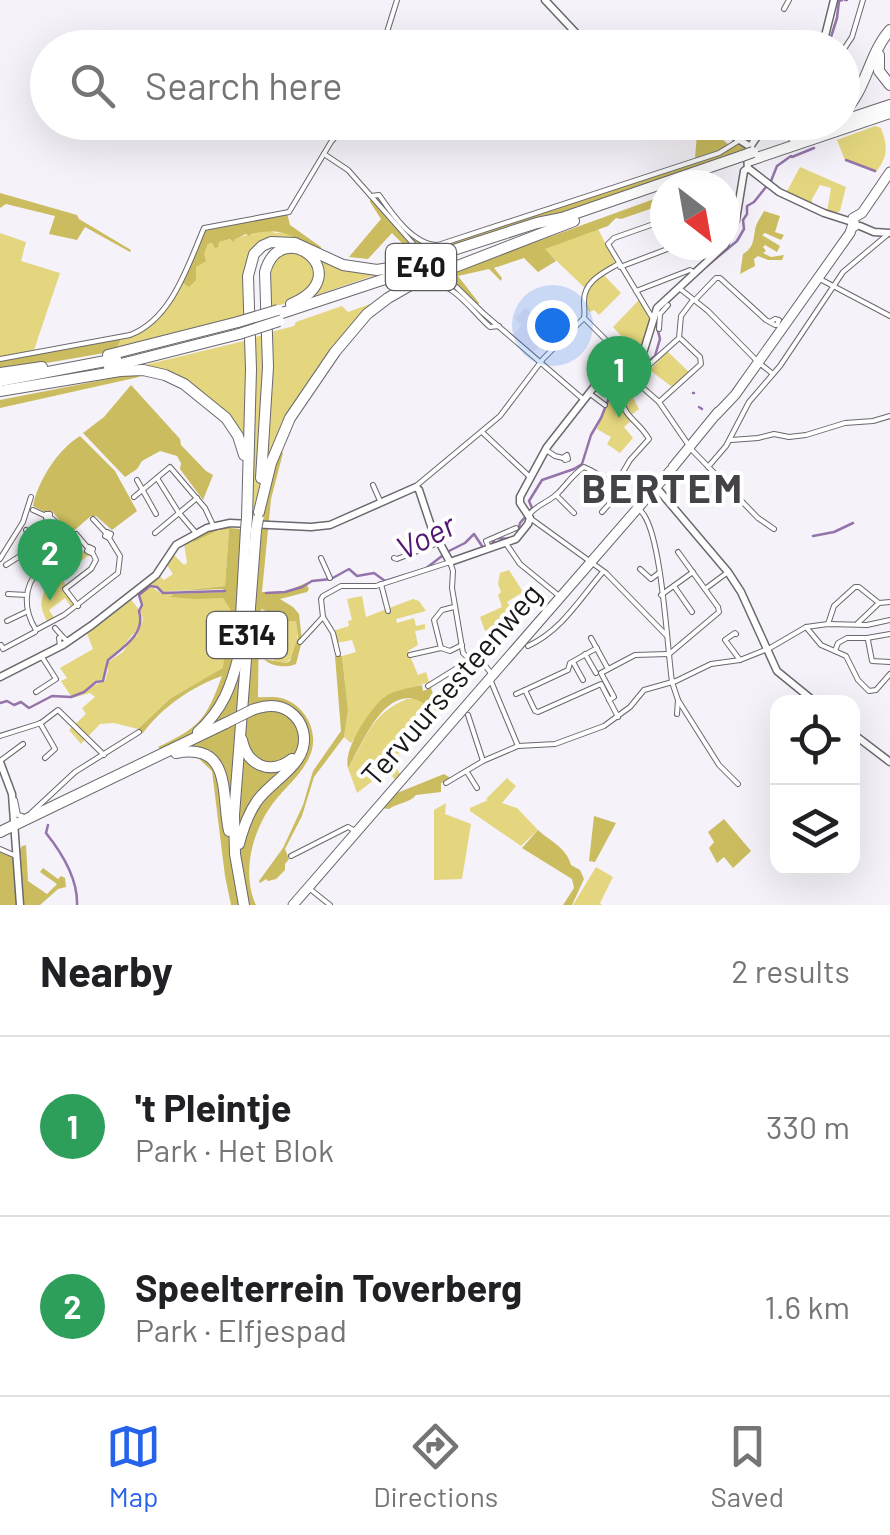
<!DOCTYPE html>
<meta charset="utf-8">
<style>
body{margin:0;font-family:Barlow,sans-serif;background:#f6f6f6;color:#202124}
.controls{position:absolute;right:30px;bottom:30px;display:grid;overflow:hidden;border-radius:20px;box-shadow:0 10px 40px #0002}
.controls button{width:90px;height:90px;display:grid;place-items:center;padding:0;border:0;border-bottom:2px solid #e0e0e0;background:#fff;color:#202124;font:50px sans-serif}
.compass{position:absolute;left:650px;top:170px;width:90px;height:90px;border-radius:50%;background:#fff;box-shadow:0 10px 40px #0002;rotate:149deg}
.you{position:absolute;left:552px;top:325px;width:35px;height:35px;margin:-25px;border:8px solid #fff;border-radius:50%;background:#1a73e8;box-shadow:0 0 0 15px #1a73e833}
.badge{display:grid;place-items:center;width:65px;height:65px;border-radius:50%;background:#2563eb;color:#fff;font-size:32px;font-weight:700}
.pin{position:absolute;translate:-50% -82px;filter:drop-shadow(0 2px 5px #0008)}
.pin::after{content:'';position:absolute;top:52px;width:35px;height:30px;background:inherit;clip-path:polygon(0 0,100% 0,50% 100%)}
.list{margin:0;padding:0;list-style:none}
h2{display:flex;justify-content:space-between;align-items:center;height:130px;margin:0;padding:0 40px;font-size:42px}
h2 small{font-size:32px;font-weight:400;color:#757577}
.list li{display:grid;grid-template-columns:65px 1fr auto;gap:30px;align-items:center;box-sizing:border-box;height:180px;padding:0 40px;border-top:2px solid #e0e0e0}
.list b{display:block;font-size:38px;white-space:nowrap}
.list p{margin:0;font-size:32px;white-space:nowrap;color:#757577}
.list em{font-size:32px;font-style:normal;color:#757577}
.icon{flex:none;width:55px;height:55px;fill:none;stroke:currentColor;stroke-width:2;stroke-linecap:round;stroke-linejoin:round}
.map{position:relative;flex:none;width:890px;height:905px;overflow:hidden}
.search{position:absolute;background:#fff;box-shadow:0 10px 40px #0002;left:30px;right:30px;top:30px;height:110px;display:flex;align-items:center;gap:25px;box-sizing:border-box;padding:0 35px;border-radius:55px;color:#757577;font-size:38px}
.sheet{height:490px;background:#fff}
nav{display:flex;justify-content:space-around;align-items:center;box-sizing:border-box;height:140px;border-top:2px solid #e0e0e0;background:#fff;font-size:28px;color:#757577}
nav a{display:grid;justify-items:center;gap:5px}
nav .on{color:#2563eb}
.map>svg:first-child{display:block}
.built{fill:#ece4f2}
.green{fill:#e3d67e}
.forest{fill:#cabc5f}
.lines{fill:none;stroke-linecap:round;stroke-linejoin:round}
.stream{stroke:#9474aa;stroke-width:2.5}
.street-casing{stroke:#6b686e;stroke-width:6}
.secondary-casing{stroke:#6b686e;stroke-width:9}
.primary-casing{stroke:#6b686e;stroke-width:11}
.highway-casing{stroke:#6b686e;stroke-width:12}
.street{stroke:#fff;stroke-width:4}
.secondary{stroke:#fff;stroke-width:6}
.primary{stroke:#fff;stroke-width:9}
.highway{stroke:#fff;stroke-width:10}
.highway-bridge-casing{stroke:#6b686e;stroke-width:12;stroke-linecap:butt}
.highway-bridge{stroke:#fff;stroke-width:10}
.labels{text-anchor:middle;stroke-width:8;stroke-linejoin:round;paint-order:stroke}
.shield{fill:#fff;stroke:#5e5d5f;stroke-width:2.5}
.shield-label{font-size:28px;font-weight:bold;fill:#19181a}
.street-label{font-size:30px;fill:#19181a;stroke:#fff}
.water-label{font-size:32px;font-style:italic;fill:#521770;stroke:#fff}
.district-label{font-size:40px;font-weight:bold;letter-spacing:2.5px;fill:#444147;stroke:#fff}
</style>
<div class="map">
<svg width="890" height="905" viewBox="0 0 890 905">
<rect width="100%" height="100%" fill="#f6f2f9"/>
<path class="built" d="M526 308 559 341 552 349 544 342 532 353 513 336 521 325 515 318Z"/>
<g class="green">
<path d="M875 126 881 128C888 147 888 156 876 172L845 160 837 140Z"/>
<path d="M800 167 846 187 840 211 834 214 827 212 831 188 820 185 812 199V206L786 193Z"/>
<path d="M598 229 616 264 592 279 585 288 544 249Z"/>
<path d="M269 230 275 233 288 232 302 242 256 246 247 315 117 350 122 337C161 324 158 314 180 284 190 270 202 261 208 244L212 243 215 247H218V242Z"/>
<path d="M0 233 26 242 21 261 60 273 33 353 0 358Z"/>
<path d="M307 249 384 272 308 298 320 281Z"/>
<path d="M290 250 313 260 316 281 296 300 270 308 269 265 274 258Z"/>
<path d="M603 274 621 293 599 315 594 310 590 312C579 297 590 283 603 274Z"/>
<path d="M639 300 651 321 644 345 638 354 613 327Z"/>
<path d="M370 304H376L301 397 264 483 271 332 294 326 296 322 342 306 348 312Z"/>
<path d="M266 334 261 469 255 522H249L252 338Z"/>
<path d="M248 340 245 441 181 381 132 368Z"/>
<path d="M667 351 689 372 672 387 650 370Z"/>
<path d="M613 389 621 402 632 396 639 409 630 416 633 419 624 427 633 438 620 453 607 444 611 437 597 429Z"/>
<path d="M229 528 225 586 163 592 159 587 150 585 139 594 152 587 162 594H173L171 596 223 597 230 609 224 668 171 698 138 729 114 723 100 724 81 744 69 730 86 714 82 708 95 697 90 693 72 698C82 691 94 685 105 681L108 671V662L123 652 133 637 137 636 143 619 141 612H139L141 619 136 632 132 635 121 649 107 659 103 679 94 682 85 690 71 696 61 681 67 678 60 668 93 649 86 631 130 598 140 611 143 606 137 593 158 575 164 580 173 574 165 562 172 553 184 565 187 563 184 543 192 537Z"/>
<path d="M85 550 89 555 60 577 66 585 63 589 74 606 72 608 65 598 49 610 55 619 48 623C37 602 42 601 48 581L54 582 55 580 45 568 49 564 56 572Z"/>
<path d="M509 570 523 592 507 602 516 617 485 631 480 617 502 607 498 595 501 592 498 584 500 573Z"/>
<path d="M362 596 366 617 413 599 419 601 426 611 396 619 397 623 414 618 416 626 425 624V629L415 631 418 645 408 651 418 675 426 672 429 682 384 697 351 743 344 737 348 710 342 656 356 652 352 640 336 643 333 631 349 626 348 621 352 620 347 599Z"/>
<path d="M272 614 286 621H296C298 635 299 653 286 663L274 661Z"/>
<path d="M407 699H418L429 707 434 706 436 709 428 717 430 722 406 734 412 743 398 754 401 758 394 765 402 777 397 782 387 770 357 793 348 768C367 738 370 714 407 699Z"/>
<path d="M507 778 516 786 502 803 517 808 538 830 521 846 470 811V808L488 800 486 799Z"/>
<path d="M446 803 445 814 471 824 462 879 434 880V810Z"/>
<path d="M596 867 613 877 600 903 602 905H573Z"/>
</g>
<g class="forest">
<path d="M708 123 736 139 735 141 709 128 729 145 713 153 695 158 697 134Z"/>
<path d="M739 144 747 148 614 196 425 254 374 197 378 195C393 215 413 249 440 246L716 156Z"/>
<path d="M0 193 77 215 79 219 131 250 130 252 85 227 77 240 49 234 55 216 6 204 0 208Z"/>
<path d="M665 195V209L653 208 621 219 616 218 608 226 545 249 556 261 538 272 524 258 494 268 502 278 501 281 489 269 458 276 479 303 473 313C449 289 448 276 413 290L412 287Z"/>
<path d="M370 197 420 255 415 259 396 263 399 254 406 247 392 233 368 259 349 257 381 219 370 202Z"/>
<path d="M764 211 780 216 775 232 784 235 781 240 765 233 762 235 780 246 777 252 765 245 763 247 766 251 763 253 771 257 784 255 782 260H768L758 256 754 259 755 266 740 274 743 254C754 247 753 241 755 230 756 223 761 217 764 211Z"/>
<path d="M287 213 290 225 321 247 320 252C291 236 285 227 251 234L249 236 246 234 235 239 233 242 230 239 219 242 218 247 215 248 212 243 208 244 204 254 206 261 196 267V280L189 287 181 281 206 228Z"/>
<path d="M122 337 116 351 0 371V361Z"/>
<path d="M138 373 139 377 0 408V400Z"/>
<path d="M131 385 180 439 181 445 206 471 213 475 203 500 180 469 181 463 177 456 160 451 142 461 137 469 125 477 83 433 104 417Z"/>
<path d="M80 436 115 471 137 511 112 530 96 516H91L70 534 52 511 45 512 33 506C38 481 58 449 80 436Z"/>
<path d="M281 451 283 453 271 499 262 592H285L306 583 309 589 307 592 280 599 293 607 299 614 302 641 296 664C287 668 271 667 264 659L286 663 290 661 298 637 296 621H285L262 609 259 612 258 697C265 698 273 696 281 698 304 704 319 730 311 753 303 775 282 789 269 809 251 836 242 875 256 905H231L225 876 212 771 197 757 181 753 231 686 253 600 268 482Z"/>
<path d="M228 526 230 528 240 529V573L231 667 227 685 205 723 192 734 161 750 158 747C200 727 206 720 222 676 193 686 162 707 143 733L138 729 171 698 223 668 230 609 223 598 195 599 170 597 173 594 224 592 223 589 176 591 225 586 229 529 218 530 194 542 192 537 204 531Z"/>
<path d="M335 656H342L348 710 344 737 314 777 302 816 285 849 289 859 285 864V870L276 879 268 881 266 879 260 883 259 881 283 848 303 805 313 771 341 731Z"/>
<path d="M422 685 423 691 431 688 434 697 442 694 447 701 440 706 430 722 427 717 436 709 434 706 429 707C388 674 363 743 348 768 343 749 369 711 383 698 393 690 410 688 422 685Z"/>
<path d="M444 774 452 779 441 783V792L416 795C410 803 397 803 389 809L381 808 392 795Z"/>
<path d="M594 816 616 823 595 862 589 861Z"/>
<path d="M724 819 751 851 733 868 724 857 717 863 709 848 714 842 708 832Z"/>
<path d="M538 830C551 842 566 847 571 865L580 870 584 879 572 905H563L574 888 572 879 522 848Z"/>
<path d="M26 845 28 881 47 894 57 884 40 872 43 868 58 879 61 876 65 878 66 887 58 889 40 905H21L18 854 22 846Z"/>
<path d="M0 851 13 857 17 905H0Z"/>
</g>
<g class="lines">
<g class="stream">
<path d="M845 0H847"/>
<path d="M831 37 837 18 839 1 842 0"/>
<path d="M779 122 783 135"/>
<path d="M792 157 814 148"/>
<path d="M846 160 875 171"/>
<path d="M771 181 777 166 791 156"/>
<path d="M702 270 737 241 744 229 743 220 747 214V206L754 202 766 187"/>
<path d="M693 393H694"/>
<path d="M699 407 702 409"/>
<path d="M529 512 532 508 529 501 542 480 574 469 582 464 591 435 601 418 615 383 632 375 655 356 660 339 656 323"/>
<path d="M518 531 520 523 526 516"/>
<path d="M813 536 834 532 853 523"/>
<path d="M492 545 495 538 510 539"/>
<path d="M449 551 465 543 474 534 482 546"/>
<path d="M266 593 285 592 302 587 312 581 331 579 349 569 357 576 374 573 385 581 425 569 442 556"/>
<path d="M0 703 7 701 14 705 21 702 29 708 52 696 71 697 84 692 96 682 103 681 108 660C124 647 146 633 139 611L142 605 139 595 150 586 157 587 163 593 225 591"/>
<path d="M48 825 46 833C62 853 78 879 77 905"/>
</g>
<defs>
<g id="street">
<path d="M784 9 789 0"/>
<path d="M759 36 773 48"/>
<path d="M382 48 397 0"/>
<path d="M842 52 852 37 863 0"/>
<path d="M324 154 348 170 424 256"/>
<path d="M371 196 379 195C392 214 413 245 438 245L719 153 740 140"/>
<path d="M620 267 678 245"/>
<path d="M444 275 483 313 584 400"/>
<path d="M818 278 890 316"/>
<path d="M426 285C452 278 472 312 490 327L499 326"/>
<path d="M679 288 708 311 758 362 773 374"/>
<path d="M636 291 690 270 695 273"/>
<path d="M695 300 716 278H720L766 320 775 325H777L779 320 775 319 770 322"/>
<path d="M655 312 660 314 659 329"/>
<path d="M660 314 668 305"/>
<path d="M584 318 630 364"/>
<path d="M653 319 608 244 614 238 665 220"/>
<path d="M0 359 130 335C172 319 188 265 204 228L289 212 331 142 348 122"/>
<path d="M624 371 659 402 692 450 758 518 774 529"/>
<path d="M604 379 603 365 614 347"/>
<path d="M638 383 650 364 679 338 681 316 693 300"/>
<path d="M589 393 605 405"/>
<path d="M620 397C626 420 638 420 649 439L630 460 623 472"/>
<path d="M659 402 701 364 700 357 681 339"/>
<path d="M482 432 530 477"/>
<path d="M731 440 758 438 774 434 789 437 806 435 845 423 873 421 890 416"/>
<path d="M546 450 555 456 563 458"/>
<path d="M567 455 568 459 565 460 564 457Z"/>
<path d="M708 467 726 446 749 402 780 366 843 272 887 235"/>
<path d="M157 478 179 513 196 533"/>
<path d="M137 480 156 514"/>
<path d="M373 485 381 503"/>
<path d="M416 486 500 416 543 359 584 318C585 313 584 307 584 301 584 281 603 273 618 264"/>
<path d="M556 495 574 513"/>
<path d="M134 497 170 467 205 508 213 525"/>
<path d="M33 510 46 516"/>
<path d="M602 512 620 492"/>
<rect x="46" y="514" width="4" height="4"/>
<path d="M529 515C537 504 548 503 558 493 567 484 573 474 584 467 603 475 632 498 644 515 662 542 667 645 672 682L678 700 677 714"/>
<path d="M51 518C63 526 70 540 59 554 54 560 46 564 40 569 22 587 24 611 36 630L64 615 118 573 120 556 109 538"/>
<path d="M530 518 606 573 666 635"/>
<path d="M93 519 106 533"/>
<path d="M26 530 37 538 35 546"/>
<path d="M107 532 111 534 109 538 105 536Z"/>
<path d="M155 533 197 498"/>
<path d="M76 534 88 548"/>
<path d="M505 542 520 564 558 595"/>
<path d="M34 545 36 548 33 550 31 546Z"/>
<path d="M89 547 93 549 91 553 87 551Z"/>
<path d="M489 547 486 541 516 528"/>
<path d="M34 550 46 564"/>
<path d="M60 553 75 543"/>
<path d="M321 558 330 578"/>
<path d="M394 558 397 559 438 543"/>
<path d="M0 559 23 522 31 497"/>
<path d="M6 565 31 549"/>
<path d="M640 569 651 579 659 573"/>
<path d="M381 584 388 611"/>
<path d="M674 586 692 612"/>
<path d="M705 589 728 572"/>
<path d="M8 594 27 595"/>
<path d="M661 595 693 572"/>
<path d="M78 606 65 589 91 569 96 560 92 552"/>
<path d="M7 621 26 612"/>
<path d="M858 623 879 603 890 602"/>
<path d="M828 624 834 606 855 587H859L879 603"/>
<path d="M806 627 821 645 846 656 858 680 869 691 876 690 890 674"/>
<path d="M55 628 62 636"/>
<path d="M736 634 735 633 725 640 740 660"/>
<path d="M591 638 608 669"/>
<path d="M868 640 872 661 890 662"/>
<path d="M300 642 323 617"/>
<path d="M1 645 3 649 35 632"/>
<path d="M60 646 59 638 63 637 67 641"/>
<path d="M528 646C561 631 579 600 602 573"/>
<path d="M441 648 434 620 442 610 454 607"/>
<path d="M597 648 570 663 568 670 525 690 535 711 538 712 601 684 618 717"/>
<path d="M835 651 838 643 847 638H867L890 634"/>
<path d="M338 654 333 633 323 617 321 599 323 596 341 586H376L450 562 453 571 452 588 463 653 470 660 484 664 490 672"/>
<path d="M585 654 596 673"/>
<path d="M410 655 441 648 450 651 462 645"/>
<path d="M668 655 719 612 718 607 678 552"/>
<path d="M573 662 583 680"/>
<path d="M490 679 518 746"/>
<path d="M428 686 470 660"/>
<path d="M36 692 56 679 42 657"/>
<path d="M516 694 525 690"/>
<path d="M609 700 614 697 601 673 635 655 668 654"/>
<path d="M678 700 719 765 738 784"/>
<path d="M468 715 483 761"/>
<path d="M40 723 55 749 45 758"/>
<path d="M0 736 41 723 58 710 104 755"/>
<path d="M0 761 23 744"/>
<path d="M467 772 477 788"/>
<path d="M446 783 483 761 518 746 555 744 604 726 630 707 644 690 676 681 711 664 740 660 770 648 806 627 828 624 867 625 890 620"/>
<path d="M15 800 18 815 22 816"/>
<path d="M31 813 75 772 139 732"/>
<path d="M0 849 16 856"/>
<path d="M291 856 348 827 357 832"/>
<path d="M310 889 330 905"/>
</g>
<g id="secondary">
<path d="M545 0 590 48"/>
<path d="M822 48 834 0"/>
<path d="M712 122 749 146"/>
<path d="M748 168 779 192 824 213 852 222"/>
<path d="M860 226 874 232 890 233"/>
<path d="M725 244 736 220 744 171 748 168C745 146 756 139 769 122"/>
<path d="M656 487 728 572 741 592 777 671 815 702"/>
<path d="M0 677 63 645 92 625 156 575 176 545 207 528 230 523 311 527 330 525 416 487 419 490 432 529 450 562 516 539 528 524 530 518 520 503V497L547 447 594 387 624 371 644 350 657 308 725 245"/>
<path d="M852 733 890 762"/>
<path d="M0 762 12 794 20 905"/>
</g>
<g id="primary">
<path d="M855 226 853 218 862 213 890 172"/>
<path d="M716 415 735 395 850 233 853 224"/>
<path d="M673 467 718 412"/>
<path d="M293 905 670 471"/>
</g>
<g id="highway">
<path d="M879 55V71L890 85"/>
<path d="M842 114C867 90 868 55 890 30"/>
<path d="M842 121 890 105"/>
<path d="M794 138 803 132 828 122"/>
<path d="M751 160 890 113"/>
<path d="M559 219 742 156"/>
<path d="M279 314 406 272"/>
<path d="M108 355 238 322"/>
<path d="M109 367 239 334"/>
<path d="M0 373 42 367"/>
<path d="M0 381 116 359"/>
<path d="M0 391 120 371 143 370 165 375 184 384 226 418 238 436 244 455"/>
<path d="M261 478 268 367 265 272C281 214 360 275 291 304"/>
<path d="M259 512 271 463 290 418 335 352 367 314 388 298 416 282 574 221"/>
<path d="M247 518 251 369 248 276 254 254 262 246 271 242 295 243 343 265 377 270 407 265 537 223 562 218"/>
<path d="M240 633 246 529"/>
<path d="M198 732C223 709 231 687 239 655"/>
<path d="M242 740C247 765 270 776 292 759"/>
<path d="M176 753C233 742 221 796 229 831"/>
<path d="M0 832 226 723"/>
<path d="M239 844C243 828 248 814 257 801 273 779 311 763 303 731 301 723 297 717 290 712 278 703 265 705 252 710"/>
<path d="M244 905 235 854 234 815 256 530"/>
</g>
</defs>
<use href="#street" class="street-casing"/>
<use href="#secondary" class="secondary-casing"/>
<use href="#primary" class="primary-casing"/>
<use href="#highway" class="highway-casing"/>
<use href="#street" class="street"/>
<use href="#secondary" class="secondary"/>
<use href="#primary" class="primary"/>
<use href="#highway" class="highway"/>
<defs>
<g id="highway-bridge">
<path d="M742 156 753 152"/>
<path d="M238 322 278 310"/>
<path d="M239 334 279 321"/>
<path d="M246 529 247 518"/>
<path d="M256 530 258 519"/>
<path d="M226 723 252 710"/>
</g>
</defs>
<use href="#highway-bridge" class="highway-bridge-casing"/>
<use href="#highway-bridge" class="highway-bridge"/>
</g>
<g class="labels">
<g class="shield">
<rect x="386" y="244" width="70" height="46" rx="8"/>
<rect x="207" y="612" width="80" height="46" rx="8"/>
</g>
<g class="shield-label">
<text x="421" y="277">E40</text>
<text x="247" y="645">E314</text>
</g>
<g class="street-label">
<text transform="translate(452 685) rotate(-49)" y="10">Tervuursesteenweg</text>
</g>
<g class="water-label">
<text transform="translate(426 537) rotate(-27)" y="11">Voer</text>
</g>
<g class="district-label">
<text x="663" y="503">BERTEM</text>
</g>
</g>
</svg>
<div class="controls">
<button><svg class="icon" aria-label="locate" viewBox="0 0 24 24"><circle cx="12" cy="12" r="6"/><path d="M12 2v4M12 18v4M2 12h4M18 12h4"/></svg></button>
<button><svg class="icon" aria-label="layers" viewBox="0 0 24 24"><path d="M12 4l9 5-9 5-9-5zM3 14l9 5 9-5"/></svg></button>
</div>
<svg class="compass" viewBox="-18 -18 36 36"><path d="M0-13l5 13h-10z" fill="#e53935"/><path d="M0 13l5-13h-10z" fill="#757577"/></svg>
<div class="you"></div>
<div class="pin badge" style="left:619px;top:418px;background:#2e9e5b">1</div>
<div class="pin badge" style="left:50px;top:601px;background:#2e9e5b">2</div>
<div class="search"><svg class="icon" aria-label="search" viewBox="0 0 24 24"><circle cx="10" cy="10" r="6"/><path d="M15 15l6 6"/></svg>Search here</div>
</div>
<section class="sheet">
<h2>Nearby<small>2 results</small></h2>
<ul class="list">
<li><span class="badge" style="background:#2e9e5b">1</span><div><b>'t Pleintje</b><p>Park · Het Blok</p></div><em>330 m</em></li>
<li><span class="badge" style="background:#2e9e5b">2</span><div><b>Speelterrein Toverberg</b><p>Park · Elfjespad</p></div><em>1.6 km</em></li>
</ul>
</section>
<nav>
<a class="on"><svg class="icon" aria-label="map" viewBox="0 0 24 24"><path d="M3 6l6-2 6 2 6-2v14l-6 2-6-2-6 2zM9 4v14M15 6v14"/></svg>Map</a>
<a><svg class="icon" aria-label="directions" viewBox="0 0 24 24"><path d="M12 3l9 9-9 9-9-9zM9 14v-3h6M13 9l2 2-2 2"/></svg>Directions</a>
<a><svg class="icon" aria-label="saved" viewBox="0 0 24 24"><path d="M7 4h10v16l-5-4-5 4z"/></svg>Saved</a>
</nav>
